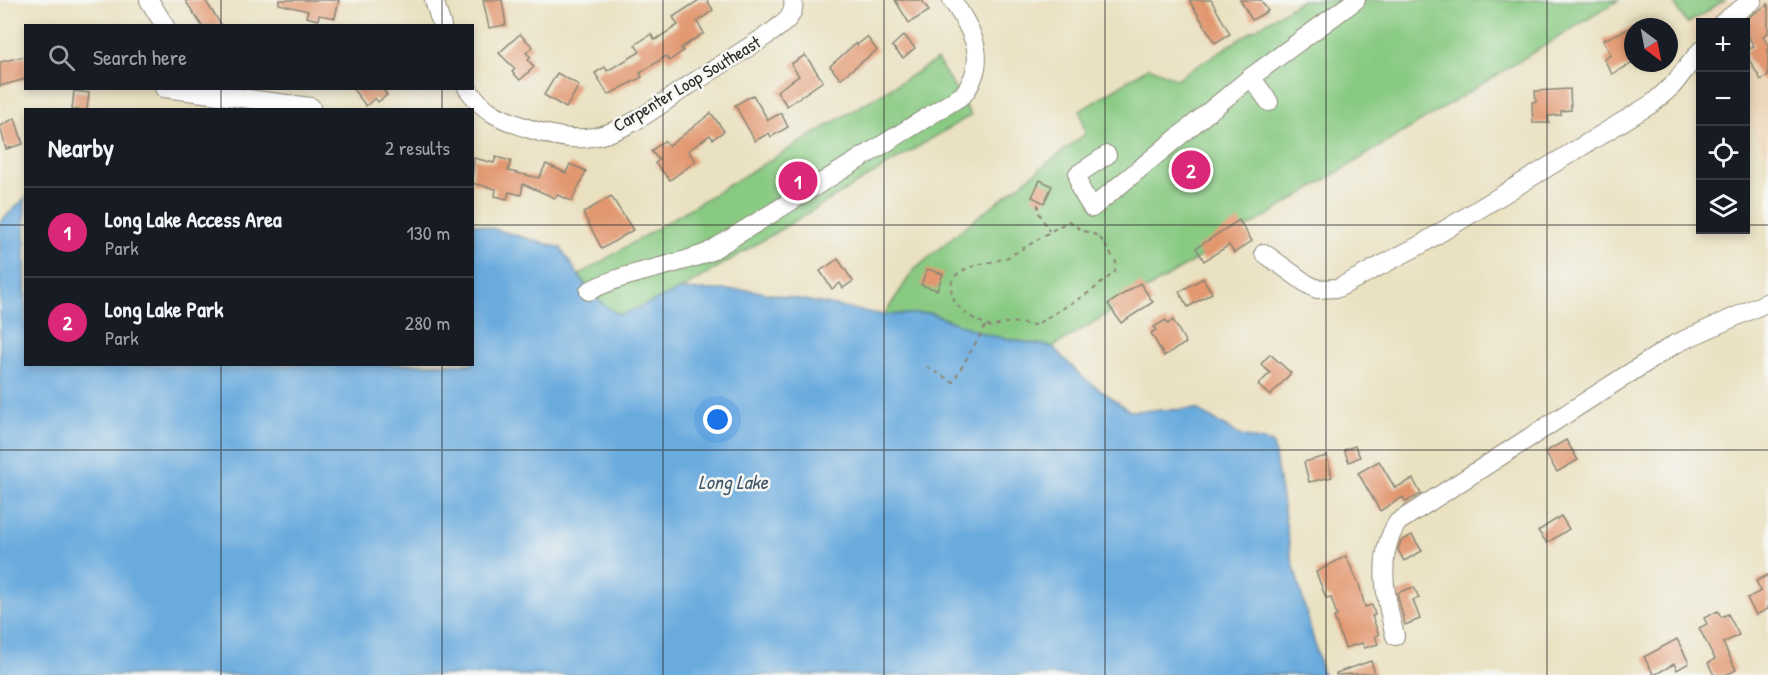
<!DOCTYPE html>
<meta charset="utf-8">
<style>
body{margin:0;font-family:"Patrick Hand",sans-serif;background:#20242c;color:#f1f3f6}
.controls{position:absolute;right:18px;top:18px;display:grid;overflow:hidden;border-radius:0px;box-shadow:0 3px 9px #0003}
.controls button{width:54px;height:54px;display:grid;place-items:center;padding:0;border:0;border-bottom:2px solid #363941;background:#171b24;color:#f1f3f6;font:30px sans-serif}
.compass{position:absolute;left:1624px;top:18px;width:54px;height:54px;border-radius:50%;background:#171b24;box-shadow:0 3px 9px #0003;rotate:148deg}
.you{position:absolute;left:718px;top:420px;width:21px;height:21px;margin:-15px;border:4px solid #fff;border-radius:50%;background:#1a73e8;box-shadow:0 0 0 9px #1a73e833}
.badge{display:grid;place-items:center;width:39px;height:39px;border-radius:50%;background:#db2777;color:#fff;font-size:20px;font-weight:700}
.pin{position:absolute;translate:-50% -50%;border:3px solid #fff;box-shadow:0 2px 6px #0006}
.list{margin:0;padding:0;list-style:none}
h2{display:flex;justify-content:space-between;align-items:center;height:78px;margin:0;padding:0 24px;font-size:26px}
h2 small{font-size:20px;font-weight:400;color:#9ea1a6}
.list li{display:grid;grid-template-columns:39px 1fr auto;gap:18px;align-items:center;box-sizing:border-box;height:90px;padding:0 24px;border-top:2px solid #363941}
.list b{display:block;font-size:22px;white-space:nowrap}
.list p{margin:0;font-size:20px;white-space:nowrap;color:#9ea1a6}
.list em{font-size:20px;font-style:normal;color:#9ea1a6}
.icon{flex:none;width:33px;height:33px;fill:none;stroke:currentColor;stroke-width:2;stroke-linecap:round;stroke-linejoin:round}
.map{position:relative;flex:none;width:1768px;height:675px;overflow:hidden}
.search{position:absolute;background:#171b24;box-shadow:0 3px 9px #0003;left:24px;top:24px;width:450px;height:66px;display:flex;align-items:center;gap:15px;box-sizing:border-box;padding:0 21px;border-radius:0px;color:#9ea1a6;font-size:22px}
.panel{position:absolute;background:#171b24;box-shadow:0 3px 9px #0003;left:24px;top:108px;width:450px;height:258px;border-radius:0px}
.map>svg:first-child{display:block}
.built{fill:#edd7ba}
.green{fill:#88ca82;stroke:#5a7a56;stroke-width:1.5}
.water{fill:#6aabde;stroke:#4a6b84;stroke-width:1.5}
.building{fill:#e2976f}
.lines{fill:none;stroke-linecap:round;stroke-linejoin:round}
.minor-casing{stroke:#8a8676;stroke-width:20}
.path{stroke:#8a8676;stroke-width:2;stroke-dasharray:4.5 4.5;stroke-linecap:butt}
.minor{stroke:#fff;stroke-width:18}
.grid{fill:none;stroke:#2b2b2b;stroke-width:1.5;stroke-opacity:0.55}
.labels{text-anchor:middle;stroke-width:5;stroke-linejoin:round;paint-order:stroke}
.street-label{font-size:18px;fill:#2b2b2b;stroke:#f6f6f2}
.water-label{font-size:20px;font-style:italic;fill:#41586a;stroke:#f6f6f2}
</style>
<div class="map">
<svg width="1768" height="675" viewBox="0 0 1768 675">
<rect width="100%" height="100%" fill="#f6f6f2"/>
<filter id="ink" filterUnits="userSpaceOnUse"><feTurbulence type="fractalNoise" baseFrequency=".0167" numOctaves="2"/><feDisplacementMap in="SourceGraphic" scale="12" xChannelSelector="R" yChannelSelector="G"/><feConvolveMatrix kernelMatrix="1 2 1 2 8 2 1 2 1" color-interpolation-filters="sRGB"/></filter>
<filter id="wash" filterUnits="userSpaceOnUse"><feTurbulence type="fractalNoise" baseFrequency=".008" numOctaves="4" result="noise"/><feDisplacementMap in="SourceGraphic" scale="24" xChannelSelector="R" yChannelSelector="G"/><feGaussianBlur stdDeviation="1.35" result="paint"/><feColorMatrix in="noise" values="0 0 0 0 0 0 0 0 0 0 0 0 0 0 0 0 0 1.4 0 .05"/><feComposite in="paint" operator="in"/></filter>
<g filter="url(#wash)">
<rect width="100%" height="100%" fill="#eae1c1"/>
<path class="built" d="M1725 0H1768V155L1746 119V22H1700V46L1687 24Z"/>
<g class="green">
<path d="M1302 0H1619L1053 347 987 335 930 313 884 315 913 271 961 230 1085 134 1080 111 1149 67 1176 79Z"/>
<path d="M1672 0H1725L1687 24Z"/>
<path d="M937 60 971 115 680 290 621 316C602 307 590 293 579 275Z"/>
</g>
<path class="water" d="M25 198 26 364H472L473 223 561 248C578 274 592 303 621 315L680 290H750L884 315 930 313 987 335 1053 347 1081 376 1130 411 1196 409 1241 436 1273 443 1291 555 1323 675H0V222Z"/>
<g id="blocks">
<g class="building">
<path d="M185 0H205L222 26H202Z"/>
<path d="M279 0H339L335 18 319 15 318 20 306 17 308 11 279 4Z"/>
<path d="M483 0H502L506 25 489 28Z"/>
<path d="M699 0H707L713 10 697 22 704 33 681 48 683 51 669 61 666 56 640 73 642 77 608 95 595 73 605 67 607 71 640 52 635 45 651 34 655 40 678 25 673 17Z"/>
<path d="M895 0H922L929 11 909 23Z"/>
<path d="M1189 0H1211L1230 34 1215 43Z"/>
<path d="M1240 0H1261L1268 11 1252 20Z"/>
<path d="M1768 4V33L1763 36 1768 45V76L1761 80 1746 54V51L1754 46 1746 33V19Z"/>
<path d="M1633 27V63L1612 74 1604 59 1611 55 1603 40Z"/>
<path d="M520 34 533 47 526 53 531 57 528 60 534 67 520 80 512 72 515 69 499 53Z"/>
<path d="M904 35 915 48 903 58 892 46Z"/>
<path d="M867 37 877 50 840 79 830 66 856 43 857 45Z"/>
<path d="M805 55 823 81 787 106 777 91 799 76 791 64Z"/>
<path d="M26 56V79L0 86V62Z"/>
<path d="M557 73 579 85 566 108 544 95Z"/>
<path d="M352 88H387L384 91 387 95 378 102 375 98 366 106Z"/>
<path d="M1570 89 1571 110 1561 111V115L1548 116 1549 123H1533L1532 102H1536L1535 91Z"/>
<path d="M74 91 89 93 87 110H72Z"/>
<path d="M753 95 768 120 781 113 788 127 771 137 769 133 755 141 735 105Z"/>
<path d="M711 113 724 131 713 139 710 135 688 151 696 161 670 180 655 163 659 160 651 151 664 141 669 146Z"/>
<path d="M15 118 23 144 6 149 0 126Z"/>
<path d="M496 157 511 161 508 171 539 178 546 164 566 173 570 164 586 171 572 201 557 195 555 198 523 184 521 195 509 192 507 199 495 196 496 189 472 183 474 158 494 163Z"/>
<path d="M1040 180 1052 186 1044 203 1032 197Z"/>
<path d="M611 196 633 230 602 249 583 213Z"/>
<path d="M1239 220 1252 241 1234 253 1229 245 1204 261 1196 248Z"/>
<path d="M838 259 853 281 843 288 840 283 832 289 820 271Z"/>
<path d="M927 269 943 274 937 290 921 285Z"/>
<path d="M1203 278 1212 293 1188 307 1179 292Z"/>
<path d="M1140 283 1153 302 1121 323 1108 304Z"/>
<path d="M1166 320 1168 324 1173 320 1186 343 1164 356 1151 333 1156 330 1154 327Z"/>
<path d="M1270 354 1291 373 1270 396 1258 385 1270 373 1261 364Z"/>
<path d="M1566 440 1578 460 1557 472 1545 452Z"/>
<path d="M1355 446 1360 457 1349 462 1344 450Z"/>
<path d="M1327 456 1332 477 1309 482 1304 462Z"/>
<path d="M1379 461 1395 488 1413 479 1421 494 1406 502 1403 497 1380 511 1358 473Z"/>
<path d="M1561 516 1569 529 1547 543 1538 531Z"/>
<path d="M1412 535 1422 551 1404 561 1398 550 1401 541Z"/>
<path d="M1346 556 1359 584 1365 607 1372 605 1375 615 1372 616 1379 635 1375 636 1378 644 1364 648 1362 643 1345 648 1334 617 1337 616 1331 597 1326 598 1316 572Z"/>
<path d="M1768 575V609L1756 615 1747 598 1761 591 1756 581Z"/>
<path d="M1414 587 1419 598 1413 600 1420 619 1405 625 1397 593Z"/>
<path d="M1718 611 1721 617 1728 614 1739 635 1723 643 1736 670 1726 675H1714L1708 663 1715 659 1699 628 1707 624 1704 618Z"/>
<path d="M1677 639 1689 663 1677 670 1674 664 1654 675 1644 657Z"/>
<path d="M1371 661 1375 673 1336 675V673Z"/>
</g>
</g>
</g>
<g filter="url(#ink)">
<use href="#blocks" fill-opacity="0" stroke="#8a8676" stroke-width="1.5"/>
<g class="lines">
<defs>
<g id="minor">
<path d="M149 0 165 26"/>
<path d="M434 0 442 26"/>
<path d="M1723 22 1753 0"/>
<path d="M1251 77 1269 102"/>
<path d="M164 88 311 107"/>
<path d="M467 88C485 113 499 118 527 128 545 134 566 140 585 138 622 135 654 109 683 89 713 70 743 51 772 32 784 23 796 16 793 0"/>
<path d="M1107 155 1078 174 1080 188 1092 208 1251 77 1356 0"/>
<path d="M1264 253 1307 284 1317 289 1338 288 1420 245 1653 103 1673 85 1700 51"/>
<path d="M589 291C627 271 670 268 709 252L963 95C990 60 973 32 952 0"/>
<path d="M1395 636C1386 601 1375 555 1398 522L1675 344 1768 302"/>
</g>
</defs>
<use href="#minor" class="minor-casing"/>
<g class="path">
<path d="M1038 204V211L1049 231"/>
<path d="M1069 221 1081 230 1099 236 1116 262 1115 272 1090 292 1035 325 1010 322 991 327C972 318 952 310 951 287 951 279 957 273 964 270 977 263 994 263 1008 257 1029 246 1048 232 1069 221Z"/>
<path d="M927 367 953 382 986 325"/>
</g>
<use href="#minor" class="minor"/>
</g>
</g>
<path class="grid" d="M221 0V26M442 0V26M663 0V675M884 0V675M1105 0V675M1326 0V675M1547 0V675M221 88V110M442 88V110M0 225H26M472 225H1700M1746 225H1768M221 364V675M442 364V675M0 450H1768"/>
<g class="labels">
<g class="street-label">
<text transform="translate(687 84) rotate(-31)" y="6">Carpenter Loop Southeast</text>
</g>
<g class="water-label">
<text x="733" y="489">Long Lake</text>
</g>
</g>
</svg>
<div class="controls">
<button>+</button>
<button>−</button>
<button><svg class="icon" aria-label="locate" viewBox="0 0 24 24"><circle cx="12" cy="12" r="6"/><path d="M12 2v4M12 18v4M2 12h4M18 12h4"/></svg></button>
<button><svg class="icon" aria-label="layers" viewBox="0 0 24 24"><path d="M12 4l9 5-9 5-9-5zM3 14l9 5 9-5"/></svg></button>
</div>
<svg class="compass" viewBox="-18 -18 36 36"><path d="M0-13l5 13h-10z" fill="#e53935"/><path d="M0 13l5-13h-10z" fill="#9ea1a6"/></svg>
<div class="you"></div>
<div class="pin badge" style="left:798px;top:181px">1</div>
<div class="pin badge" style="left:1191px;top:170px">2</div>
<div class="search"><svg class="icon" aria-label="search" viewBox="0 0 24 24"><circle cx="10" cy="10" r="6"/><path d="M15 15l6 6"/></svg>Search here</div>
<section class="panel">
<h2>Nearby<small>2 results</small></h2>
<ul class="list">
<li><span class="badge">1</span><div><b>Long Lake Access Area</b><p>Park</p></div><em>130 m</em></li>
<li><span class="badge">2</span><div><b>Long Lake Park</b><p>Park</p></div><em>280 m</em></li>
</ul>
</section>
</div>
